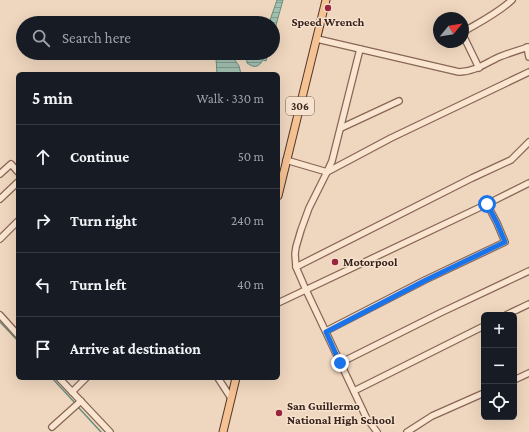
<!DOCTYPE html>
<meta charset="utf-8">
<style>
body{margin:0;font-family:"Crimson Pro",serif;background:#20242c;color:#f1f3f6}
.controls{position:absolute;right:12px;bottom:12px;display:grid;overflow:hidden;border-radius:6px;box-shadow:0 4px 16px #0002}
.controls button{width:36px;height:36px;display:grid;place-items:center;padding:0;border:0;border-bottom:1px solid #363941;background:#171b24;color:#f1f3f6;font:20px sans-serif}
.compass{position:absolute;left:433px;top:12px;width:36px;height:36px;border-radius:50%;background:#171b24;box-shadow:0 4px 16px #0002;rotate:60deg}
.stop{position:absolute;width:12px;height:12px;margin:-9px;border:3px solid #1a73e8;border-radius:50%;background:#fff}
.stop.end{background:#1a73e8;border-color:#fff;box-shadow:0 1px 4px #0008}
.list{margin:0;padding:0;list-style:none}
h2{display:flex;justify-content:space-between;align-items:center;height:52px;margin:0;padding:0 16px;font-size:17px}
h2 small{font-size:13px;font-weight:400;color:#9ea1a6}
.list li{display:grid;grid-template-columns:26px 1fr auto;gap:12px;align-items:center;box-sizing:border-box;height:64px;padding:0 16px;border-top:1px solid #363941}
.list b{display:block;font-size:15px;white-space:nowrap}
.list em{font-size:13px;font-style:normal;color:#9ea1a6}
.icon{flex:none;width:22px;height:22px;fill:none;stroke:currentColor;stroke-width:2;stroke-linecap:round;stroke-linejoin:round}
.map{position:relative;flex:none;width:529px;height:432px;overflow:hidden}
.search{position:absolute;background:#171b24;box-shadow:0 4px 16px #0002;left:16px;top:16px;width:264px;height:44px;display:flex;align-items:center;gap:10px;box-sizing:border-box;padding:0 14px;border-radius:22px;color:#9ea1a6;font-size:15px}
.panel{position:absolute;background:#171b24;box-shadow:0 4px 16px #0002;left:16px;top:72px;width:264px;height:308px;border-radius:6px}
.map>svg:first-child{display:block}
.water{fill:url(#water-rules);stroke:#698e7d}
.lines{fill:none;stroke-linecap:round;stroke-linejoin:round}
.stream{stroke:#698e7d;stroke-width:1.5}
.minor-casing{stroke:#886656;stroke-width:8}
.major-casing{stroke:#55362b;stroke-width:9}
.minor{stroke:#fae5d1;stroke-width:5.5}
.major{stroke:#f5c293;stroke-width:7}
.route{stroke:#1a73e8;stroke-width:5}
.poi-dot{fill:#99243d;stroke:#f6e2ce;stroke-width:1.5}
.labels{text-anchor:middle;stroke-width:3;stroke-linejoin:round;paint-order:stroke}
.shield{fill:#f6e2ce;stroke:#705c51;stroke-width:1}
.shield-label{font-size:11px;font-weight:bold;fill:#37231b}
.poi-label{font-size:12px;font-weight:bold;fill:#37231b;stroke:#f6e2ce;text-anchor:start}
</style>
<div class="map">
<svg width="529" height="432" viewBox="0 0 529 432">
<defs>
<pattern id="water-rules" width="6" height="5" patternUnits="userSpaceOnUse"><rect width="6" height="5" fill="#a2c1b1"/><path d="M0 2.5h6" fill="none" stroke="#859c8f"/></pattern>
</defs>
<rect width="100%" height="100%" fill="#efd6be"/>
<g class="water">
<path d="M277 0H283L273 36V23H269Z"/>
<path d="M214 53H230L239 66 241 74H217L216 58Z"/>
<path d="M254 53H268L266 61 263 60C258 68 254 68 247 63 246 57 249 56 254 53Z"/>
</g>
<g class="lines">
<g class="stream">
<path d="M0 322 18 341"/>
<path d="M52 378 76 404"/>
<path d="M78 407 101 432"/>
</g>
<defs>
<g id="minor">
<path d="M463 32C480 22 498 13 512 0"/>
<path d="M463 35 479 68"/>
<path d="M317 39 360 49"/>
<path d="M527 47 529 57"/>
<path d="M341 128 399 101"/>
<path d="M286 160 327 172 332 161 360 49 459 72C474 72 486 63 499 57 509 53 519 50 529 47"/>
<path d="M0 174 11 164 18 172"/>
<path d="M0 199 18 182"/>
<path d="M0 239 18 221"/>
<path d="M296 267 472 178 511 160 529 142"/>
<path d="M278 303 487 204 529 183"/>
<path d="M0 315 18 335"/>
<path d="M506 315 529 304"/>
<path d="M326 331 425 280 505 242 497 223 487 204"/>
<path d="M340 363 440 313 529 271"/>
<path d="M59 378 110 432"/>
<path d="M218 378 231 398"/>
<path d="M514 380 529 373"/>
<path d="M354 391 484 326"/>
<path d="M72 392 86 378"/>
<path d="M52 427 81 401"/>
<path d="M377 432 366 417 306 290 296 267 295 254 296 247 301 230 309 208 327 172 391 138 529 72"/>
<path d="M407 432 432 416 484 393"/>
</g>
<g id="major">
<path d="M278 196 326 0"/>
<path d="M223 432 236 378"/>
</g>
</defs>
<use href="#minor" class="minor-casing"/>
<use href="#major" class="major-casing"/>
<use href="#minor" class="minor"/>
<use href="#major" class="major"/>
</g>
<g class="lines">
<path class="route" d="M340 363 326 332 426 280 505 242 497 223 487 204"/>
</g>
<g class="poi-dot">
<circle cx="328" cy="8" r="4"/>
<circle cx="335" cy="262" r="4"/>
<circle cx="279" cy="413" r="4"/>
</g>
<g class="labels">
<rect class="shield" x="286" y="97" width="28" height="18" rx="3"/>
<g class="shield-label">
<text x="300" y="110">306</text>
</g>
<g class="poi-label">
<text x="328" y="26" text-anchor="middle">Speed Wrench</text>
<text x="343" y="266">Motorpool</text>
<text x="287" y="410">San Guillermo<tspan x="287" dy="14">National High School</tspan></text>
</g>
</g>
</svg>
<div class="controls">
<button>+</button>
<button>−</button>
<button><svg class="icon" aria-label="locate" viewBox="0 0 24 24"><circle cx="12" cy="12" r="6"/><path d="M12 2v4M12 18v4M2 12h4M18 12h4"/></svg></button>
</div>
<svg class="compass" viewBox="-18 -18 36 36"><path d="M0-13l5 13h-10z" fill="#e53935"/><path d="M0 13l5-13h-10z" fill="#9ea1a6"/></svg>
<div class="stop" style="left:487px;top:204px"></div>
<div class="stop end" style="left:340px;top:363px"></div>
<div class="search"><svg class="icon" aria-label="search" viewBox="0 0 24 24"><circle cx="10" cy="10" r="6"/><path d="M15 15l6 6"/></svg>Search here</div>
<section class="panel">
<h2>5 min<small>Walk · 330 m</small></h2>
<ul class="list">
<li><svg class="icon" aria-label="ahead" viewBox="0 0 24 24"><path d="M12 20V5M6 11l6-6 6 6"/></svg><div><b>Continue</b></div><em>50 m</em></li>
<li><svg class="icon" aria-label="right" viewBox="0 0 24 24"><path d="M7 20v-9h11M14 6l5 5-5 5"/></svg><div><b>Turn right</b></div><em>240 m</em></li>
<li><svg class="icon" aria-label="left" viewBox="0 0 24 24"><path d="M17 20v-9H6M10 6l-5 5 5 5"/></svg><div><b>Turn left</b></div><em>40 m</em></li>
<li><svg class="icon" aria-label="arrive" viewBox="0 0 24 24"><path d="M6 21V4h12l-3 4 3 4H6"/></svg><div><b>Arrive at destination</b></div></li>
</ul>
</section>
</div>
